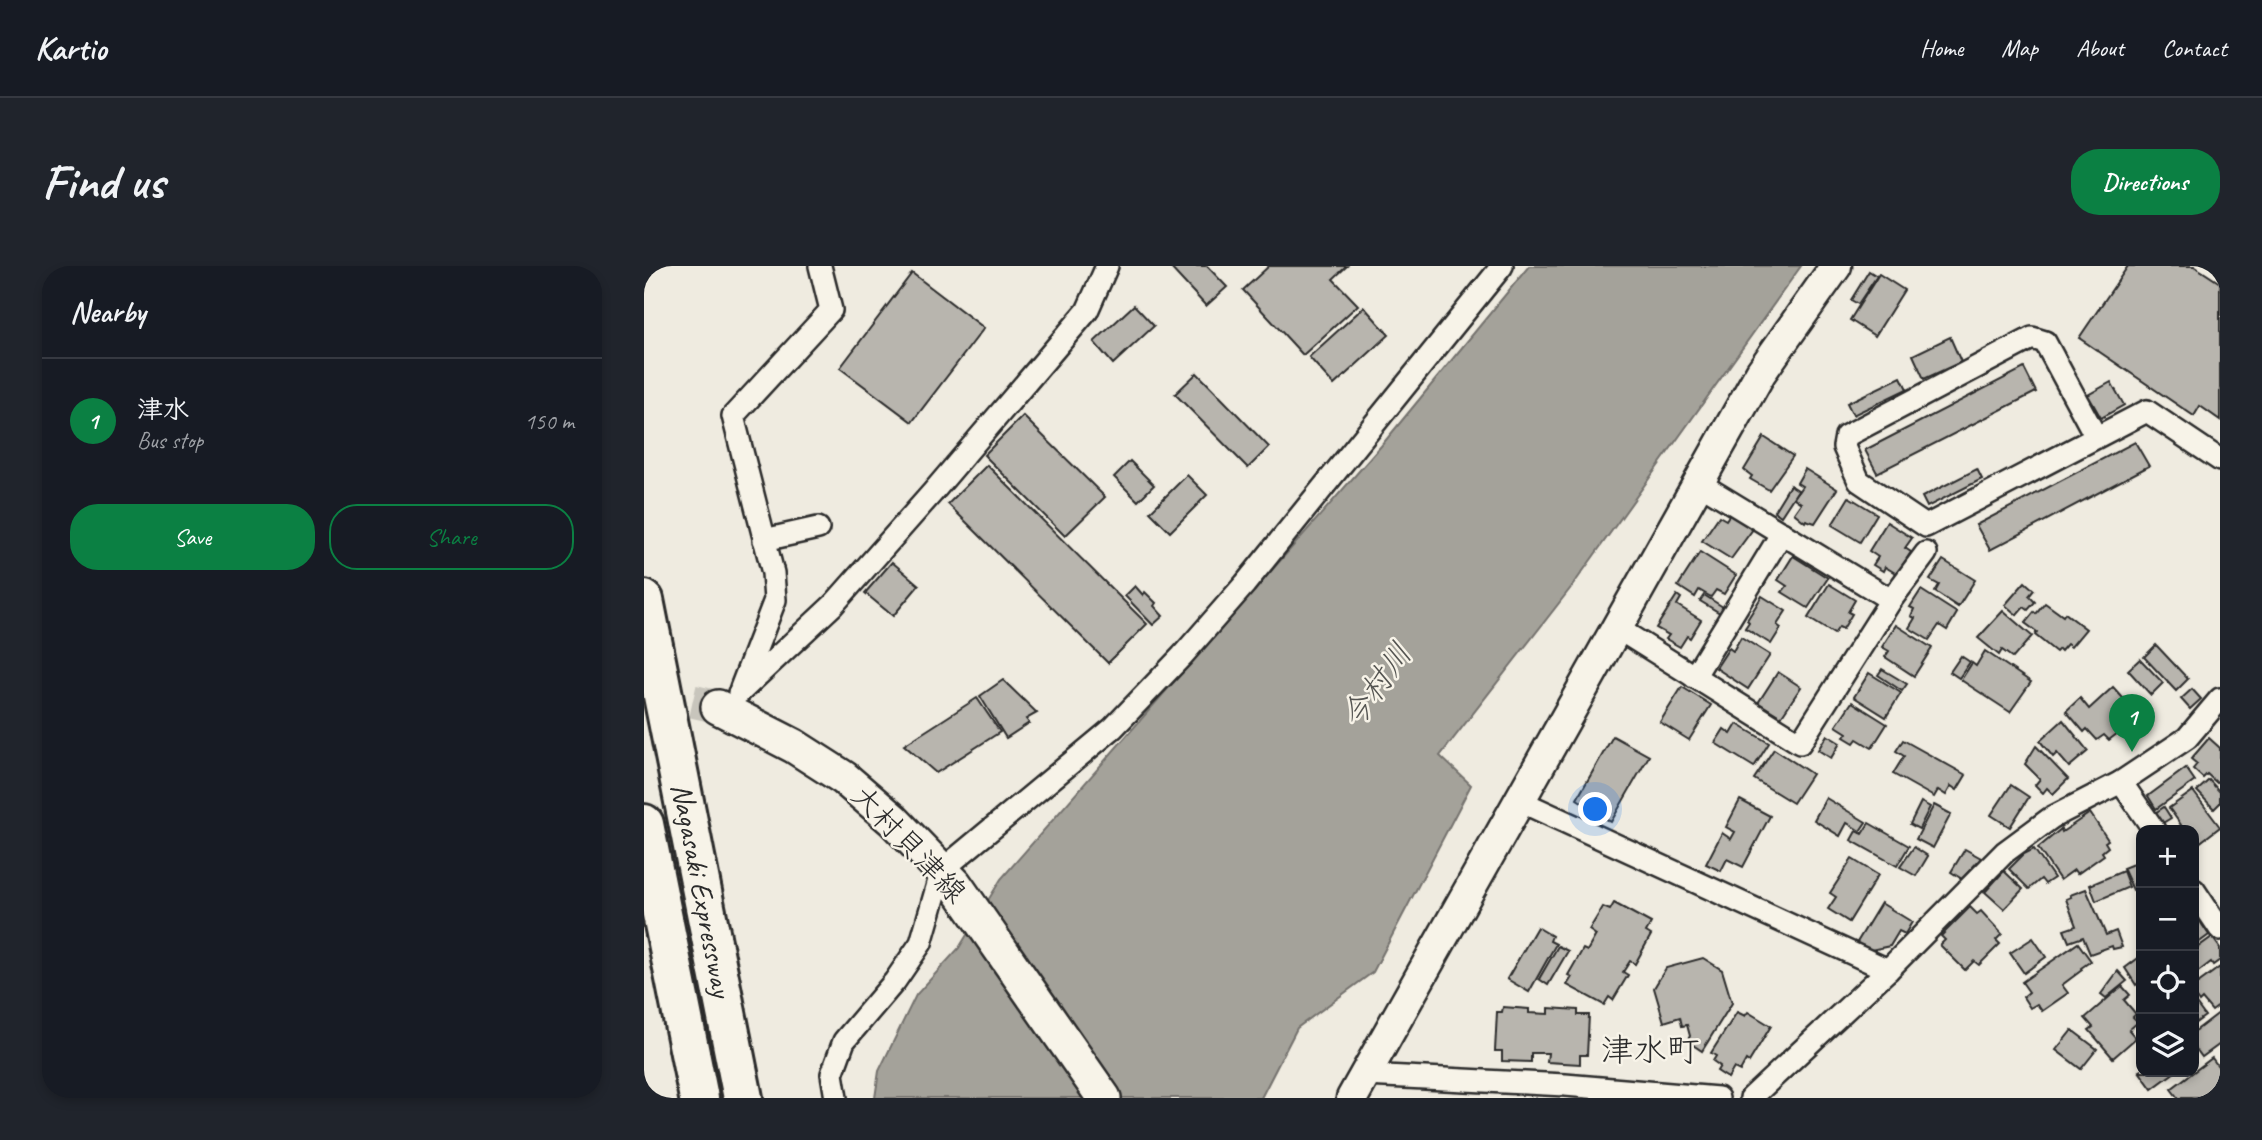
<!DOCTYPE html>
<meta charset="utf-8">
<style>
body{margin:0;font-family:Caveat,"Klee One",sans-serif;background:#20242c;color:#f1f3f6}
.controls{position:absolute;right:21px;bottom:21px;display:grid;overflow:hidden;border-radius:14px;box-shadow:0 4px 10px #0003}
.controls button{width:63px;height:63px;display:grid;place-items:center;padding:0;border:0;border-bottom:2px solid #363941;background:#171b24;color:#f1f3f6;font:35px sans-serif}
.you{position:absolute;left:952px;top:544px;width:24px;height:24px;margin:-18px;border:5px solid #fff;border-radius:50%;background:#1a73e8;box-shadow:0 0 0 10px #1a73e833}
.badge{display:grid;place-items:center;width:46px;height:46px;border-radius:50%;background:#0b8043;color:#fff;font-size:23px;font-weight:700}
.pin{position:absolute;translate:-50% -58px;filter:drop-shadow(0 2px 4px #0008)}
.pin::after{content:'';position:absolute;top:37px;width:24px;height:21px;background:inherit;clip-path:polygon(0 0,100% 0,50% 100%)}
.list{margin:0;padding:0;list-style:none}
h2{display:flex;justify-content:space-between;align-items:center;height:91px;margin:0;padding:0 28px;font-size:30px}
h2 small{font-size:23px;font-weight:400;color:#9ea1a6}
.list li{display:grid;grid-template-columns:46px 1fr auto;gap:21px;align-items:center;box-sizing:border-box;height:126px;padding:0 28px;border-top:2px solid #363941}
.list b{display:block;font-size:26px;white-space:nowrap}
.list p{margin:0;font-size:23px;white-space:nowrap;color:#9ea1a6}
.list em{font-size:23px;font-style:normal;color:#9ea1a6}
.actions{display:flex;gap:14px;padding:21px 28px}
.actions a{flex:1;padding:16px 0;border:2px solid #0b8043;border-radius:28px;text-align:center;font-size:24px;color:#0b8043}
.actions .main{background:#0b8043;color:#fff}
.icon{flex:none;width:38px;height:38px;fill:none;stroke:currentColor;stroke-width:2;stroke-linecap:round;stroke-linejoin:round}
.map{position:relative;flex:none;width:1576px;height:832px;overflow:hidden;border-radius:28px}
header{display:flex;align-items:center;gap:42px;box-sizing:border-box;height:98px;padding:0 35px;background:#171b24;border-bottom:2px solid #363941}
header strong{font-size:33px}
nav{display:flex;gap:38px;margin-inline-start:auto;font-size:24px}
.intro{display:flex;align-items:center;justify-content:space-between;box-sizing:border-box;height:168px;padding:0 42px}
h1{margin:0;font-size:49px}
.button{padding:18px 32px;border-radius:28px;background:#0b8043;color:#fff;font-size:24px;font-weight:700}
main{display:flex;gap:42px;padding:0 42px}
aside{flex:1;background:#171b24;border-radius:28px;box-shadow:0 4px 10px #0003}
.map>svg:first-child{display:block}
.water{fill:#a4a29a;stroke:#74726e;stroke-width:2}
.building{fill:#b8b5ae;stroke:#2b2b2b;stroke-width:2}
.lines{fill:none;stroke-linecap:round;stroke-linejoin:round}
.primary-tunnel{stroke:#c8c5bc;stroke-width:33;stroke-dasharray:33 17;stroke-linecap:butt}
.street-casing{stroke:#2b2b2b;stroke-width:26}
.secondary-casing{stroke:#2b2b2b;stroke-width:35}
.primary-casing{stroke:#2b2b2b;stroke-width:38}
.highway-casing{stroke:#2b2b2b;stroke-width:44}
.street{stroke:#f7f3e8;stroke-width:21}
.secondary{stroke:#f7f3e8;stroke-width:30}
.primary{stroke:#f7f3e8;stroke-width:33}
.highway{stroke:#f7f3e8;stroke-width:38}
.labels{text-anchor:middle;stroke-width:5;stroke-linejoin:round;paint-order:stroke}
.street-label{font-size:30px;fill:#2b2b2b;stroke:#f7f3e8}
.water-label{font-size:32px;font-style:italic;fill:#555552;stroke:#f7f3e8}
.quarter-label{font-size:33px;fill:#2b2b2b;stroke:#f7f3e8}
</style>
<header>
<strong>Kartio</strong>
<nav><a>Home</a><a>Map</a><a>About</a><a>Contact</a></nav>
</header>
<div class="intro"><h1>Find us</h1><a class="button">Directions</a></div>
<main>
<aside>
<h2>Nearby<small></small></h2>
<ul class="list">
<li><span class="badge">1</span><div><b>津水</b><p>Bus stop</p></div><em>150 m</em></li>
</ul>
<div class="actions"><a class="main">Save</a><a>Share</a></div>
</aside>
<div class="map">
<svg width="1576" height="832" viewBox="0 0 1576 832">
<rect width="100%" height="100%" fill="#efebe0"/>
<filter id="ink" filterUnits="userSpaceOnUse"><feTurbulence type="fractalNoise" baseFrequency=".0143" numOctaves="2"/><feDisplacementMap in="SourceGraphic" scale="14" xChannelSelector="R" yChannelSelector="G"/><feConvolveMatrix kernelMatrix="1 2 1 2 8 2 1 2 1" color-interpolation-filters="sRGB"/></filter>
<g filter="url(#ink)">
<path class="water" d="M885 0H1157L929 319 796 490 827 519 729 706 653 762 617 832H231L235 805 272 729 315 682 357 613 737 180Z"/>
<g class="building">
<path d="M525 0H563L583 21 562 40Z"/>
<path d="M625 0H703L689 13 714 39 659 89 599 24Z"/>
<path d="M1484 0H1550L1576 17V154L1556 140 1550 150 1435 72Z"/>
<path d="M1225 5 1233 10 1214 38 1207 34Z"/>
<path d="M268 7 340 62 268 156 196 102Z"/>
<path d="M1235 8 1260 24 1231 70 1206 54Z"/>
<path d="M490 39 510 60 469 98 450 76Z"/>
<path d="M720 41 745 69 690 119 665 91Z"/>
<path d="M1306 71 1317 96 1280 113 1269 89Z"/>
<path d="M1380 102 1392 126 1233 207 1221 184Z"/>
<path d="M553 107 625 181 604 202 531 128Z"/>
<path d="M1257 111 1263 123 1209 149 1203 137Z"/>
<path d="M1467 116 1480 139 1457 152 1444 129Z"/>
<path d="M379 150 461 231 421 270 340 189Z"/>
<path d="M1120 171 1149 190 1125 224 1106 213 1108 210 1100 204Z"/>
<path d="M1491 176 1505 200 1346 284 1332 259Z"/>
<path d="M486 195 510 219 494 235 470 211Z"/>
<path d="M343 199 503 358 464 397 304 238Z"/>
<path d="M1161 203 1193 223 1171 257 1162 254 1161 256 1150 247 1157 237 1150 232 1158 220 1153 217Z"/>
<path d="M1333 203 1338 213 1283 241 1278 231Z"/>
<path d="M543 209 563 229 526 266 506 246Z"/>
<path d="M1146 219 1154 224 1137 250 1130 245Z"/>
<path d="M1205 231 1233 248 1216 276 1188 259Z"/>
<path d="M1086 248 1109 263 1087 293 1058 275 1075 250 1082 254Z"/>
<path d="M1243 256 1268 272 1261 282 1267 286 1253 308 1241 301 1239 305 1229 299 1234 291 1225 285Z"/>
<path d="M1056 286 1092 309 1080 328 1072 324 1067 331 1055 324 1051 331 1034 320Z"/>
<path d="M1149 290 1184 312 1164 342 1138 326 1143 320 1134 314Z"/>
<path d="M1299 294 1331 314 1314 341 1291 326 1295 319 1286 314Z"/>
<path d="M248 296 275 319 249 350 221 327Z"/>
<path d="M1381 316 1390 324 1385 330 1391 336 1384 344 1380 341 1373 349 1361 339Z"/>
<path d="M1185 318 1211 334 1204 346 1208 348 1199 363 1195 361 1190 368 1164 352Z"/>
<path d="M491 320 499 329 501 326 512 337 510 340 519 350 509 359 481 330Z"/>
<path d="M1277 324 1313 347 1303 364 1295 359 1285 374 1265 362 1271 352 1267 350 1270 343 1266 341Z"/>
<path d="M1033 329 1037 332 1033 339 1057 354 1046 372 1043 370 1036 381 1022 373 1025 369 1012 362Z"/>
<path d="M1060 329 1079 341 1076 347 1056 335Z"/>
<path d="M1118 330 1142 345 1133 359 1137 362 1127 378 1101 362 1105 356 1103 354Z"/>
<path d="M1401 337 1419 350 1421 347 1442 363 1427 381 1423 378 1417 385 1415 383 1412 386 1391 369 1393 366 1381 357 1390 346 1392 348Z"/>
<path d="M1359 345 1388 370 1369 392 1358 384 1355 389 1334 372Z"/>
<path d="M1252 359 1288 382 1270 410 1241 391 1245 385 1238 381Z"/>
<path d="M1097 371 1126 389 1104 423 1072 402 1085 382 1089 385Z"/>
<path d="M1512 379 1544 413 1532 425 1500 391Z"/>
<path d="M1341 385 1387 416 1366 446 1317 414 1328 397 1332 400Z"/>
<path d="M1317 390 1326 396 1315 412 1306 406Z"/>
<path d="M1496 393 1519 417 1507 429 1484 404Z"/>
<path d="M1238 403 1263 418 1258 425 1234 409Z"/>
<path d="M1134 406 1157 421 1137 451 1114 437Z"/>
<path d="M1225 407 1257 427 1242 451 1210 431Z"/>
<path d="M359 414 393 447 382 453 385 457 362 472 336 430Z"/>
<path d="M1038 421 1067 439 1045 474 1016 456Z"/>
<path d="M1469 421 1497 452 1477 470 1474 467 1465 474 1460 469 1453 474 1443 463 1440 466 1422 445 1436 432 1445 443Z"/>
<path d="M1548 423 1557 433 1546 443 1537 433Z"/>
<path d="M333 432 356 466 292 507 260 479Z"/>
<path d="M1208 436 1243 458 1228 482 1213 473 1210 477 1200 471 1203 467 1192 460Z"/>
<path d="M1419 454 1444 485 1425 501 1413 487 1409 491 1396 475Z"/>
<path d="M1093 458 1125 477 1110 501 1071 477 1080 463 1087 468Z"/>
<path d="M1183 469 1196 477 1187 492 1174 484Z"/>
<path d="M969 470 1005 490 967 556 956 550 954 553 941 545 944 540 933 533Z"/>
<path d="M1565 472 1576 482V514L1573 517 1563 508 1559 512 1549 503 1553 498 1547 493Z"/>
<path d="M1259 474 1322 509 1313 524 1307 520 1302 529 1294 524 1290 531 1249 508 1260 490 1252 485Z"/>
<path d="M1392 480 1424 513 1409 528 1403 522 1399 527 1391 519 1396 513 1381 498Z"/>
<path d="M1130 483 1168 508 1149 537 1110 513Z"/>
<path d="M1542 502 1551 515 1512 543 1504 530Z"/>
<path d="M1565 514 1576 526V537L1570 543 1553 525Z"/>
<path d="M1367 519 1385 531 1366 561 1347 549Z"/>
<path d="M1549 525 1576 561 1550 581V564H1536L1534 562 1537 559 1525 542Z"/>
<path d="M1182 532 1222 556 1216 565 1203 557 1196 570 1170 554Z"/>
<path d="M1096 534 1126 550 1099 601 1083 593 1077 605 1062 598 1078 567 1087 573 1091 566 1082 561Z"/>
<path d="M1277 536 1286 541 1275 563 1266 558Z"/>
<path d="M1290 539 1307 548 1289 582 1272 573Z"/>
<path d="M1520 541 1527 552 1517 558 1511 547Z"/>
<path d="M1446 547 1464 574 1461 576 1464 581 1458 586 1460 589 1433 608 1430 604 1416 614 1394 582 1417 563 1418 566Z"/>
<path d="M1225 557 1265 580 1253 600 1207 574 1212 565 1218 568Z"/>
<path d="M1270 581 1284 590 1272 610 1256 601Z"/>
<path d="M1321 583 1337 592 1318 613 1307 606Z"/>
<path d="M1390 583 1410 612 1401 618 1397 613 1385 623 1365 603 1380 588Z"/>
<path d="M1497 591V615L1490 618 1492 623 1489 624 1479 602 1497 595Z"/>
<path d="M1208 593 1234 609 1205 656 1184 643 1192 631 1186 627Z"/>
<path d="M1360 605 1379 623 1360 643 1341 626Z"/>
<path d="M1479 605 1485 621 1452 635 1446 619Z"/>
<path d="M1442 623 1462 669 1472 665 1478 681 1469 683 1468 680 1446 688 1439 671 1425 676 1420 664 1432 660 1422 633 1427 631 1426 629Z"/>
<path d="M970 637 1007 657 1002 666 1007 669 991 698 986 695 979 706 984 709 969 734 965 731 960 739 923 719 928 711 924 709 939 683 943 685 952 669 945 664 959 641 966 644Z"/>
<path d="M1237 637 1268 656 1261 668 1255 665 1246 680 1222 685 1212 678Z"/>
<path d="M1326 641 1333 648 1337 645 1358 668 1352 674 1356 678 1335 699 1330 695 1321 704 1296 679 1301 674 1297 670Z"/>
<path d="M1555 654 1565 669 1550 680V658Z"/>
<path d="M893 661 908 670 906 675 912 678 885 726 863 713Z"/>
<path d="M1568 671 1576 682V694L1569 699 1567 696 1550 709V684Z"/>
<path d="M1389 672 1402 691 1380 707 1366 687Z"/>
<path d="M1434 677 1447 695 1437 702 1438 704 1418 719 1424 727 1398 745 1393 738 1386 742 1379 731 1385 726 1378 716Z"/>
<path d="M914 680 924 685 904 719 895 713Z"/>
<path d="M1497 690V715L1492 719 1481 702Z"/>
<path d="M1059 692 1078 704 1088 737 1058 785 1043 775 1046 770 1043 759 1038 760 1036 751 1020 756 1010 722 1022 702Z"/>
<path d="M1576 701V739L1568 745 1558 733 1555 736 1550 729V720Z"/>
<path d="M1474 705 1483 715 1462 732 1457 728Z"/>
<path d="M1478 720 1486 729 1480 734 1492 748 1489 751 1494 756 1485 764 1492 772 1469 792 1445 764 1449 761 1441 752Z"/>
<path d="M1550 735 1561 750 1550 758Z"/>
<path d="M859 741 885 743V747L905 748V742L934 744V749H945L943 789H936V798L903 796 904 787H887V796L858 795V785H851L853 746H858Z"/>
<path d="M1093 746 1101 750 1104 746 1127 760 1105 796 1102 794 1096 805 1090 802 1084 812 1073 805 1076 800 1069 795 1072 790 1067 787Z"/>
<path d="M1576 746V778L1558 791 1552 783 1550 784V766Z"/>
<path d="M1428 764 1453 783 1437 803 1412 784Z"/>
<path d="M1568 792 1576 803V826L1568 832H1534L1527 823Z"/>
<path d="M1497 804V806H1531L1508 823 1495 805Z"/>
</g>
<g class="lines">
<path class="primary-tunnel" d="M0 424 74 441"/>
<defs>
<g id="street">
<path d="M1452 171 1401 76 1388 72 1202 170 1200 181 1215 215 1282 260 1503 145 1576 194"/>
<path d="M1055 217 1247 334 1282 287"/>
<path d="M120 274 174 262"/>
<path d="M973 362 1156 477 1247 334"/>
<path d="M1050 411 1138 267"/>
<path d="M97 422 131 334 129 307 89 150 187 44 176 0"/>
<path d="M95 427 189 339 289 226 443 45 463 0"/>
<path d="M1477 516 1510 564"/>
<path d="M876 535 1244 704"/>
<path d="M1550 624 1576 663"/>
<path d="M721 809 921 819 1074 832"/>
<path d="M192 832 188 808 200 775 251 715 277 677 298 604 469 462 538 390 601 318 858 0"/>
<path d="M1107 832 1244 704 1361 586 1407 552 1477 516 1543 472 1576 433"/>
</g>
<path id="secondary" d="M708 832 1117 106 1192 0"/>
<path id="primary" d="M74 441 150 480 200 512 249 554 311 618 460 832"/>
<g id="highway">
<path d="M0 334 99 832"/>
<path d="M0 558 55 832"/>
</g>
</defs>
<use href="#street" class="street-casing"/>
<use href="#secondary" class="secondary-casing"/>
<use href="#primary" class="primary-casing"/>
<use href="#highway" class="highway-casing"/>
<use href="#street" class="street"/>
<use href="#secondary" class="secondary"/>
<use href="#primary" class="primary"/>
<use href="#highway" class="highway"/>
</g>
</g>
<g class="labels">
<g class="street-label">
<text transform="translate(265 578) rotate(46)" y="10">大村貝津線</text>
<text transform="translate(58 624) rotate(79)" y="10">Nagasaki Expressway</text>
</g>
<g class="water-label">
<text transform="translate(732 419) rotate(-54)" y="11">今村川</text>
</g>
<g class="quarter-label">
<text x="1006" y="795">津水町</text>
</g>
</g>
</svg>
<div class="controls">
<button>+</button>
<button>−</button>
<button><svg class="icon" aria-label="locate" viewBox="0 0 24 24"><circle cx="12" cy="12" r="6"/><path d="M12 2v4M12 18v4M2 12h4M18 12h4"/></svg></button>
<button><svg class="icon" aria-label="layers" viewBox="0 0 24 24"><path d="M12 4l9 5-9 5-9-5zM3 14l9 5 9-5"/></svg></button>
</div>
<div class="you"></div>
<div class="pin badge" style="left:1488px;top:486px">1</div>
</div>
</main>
